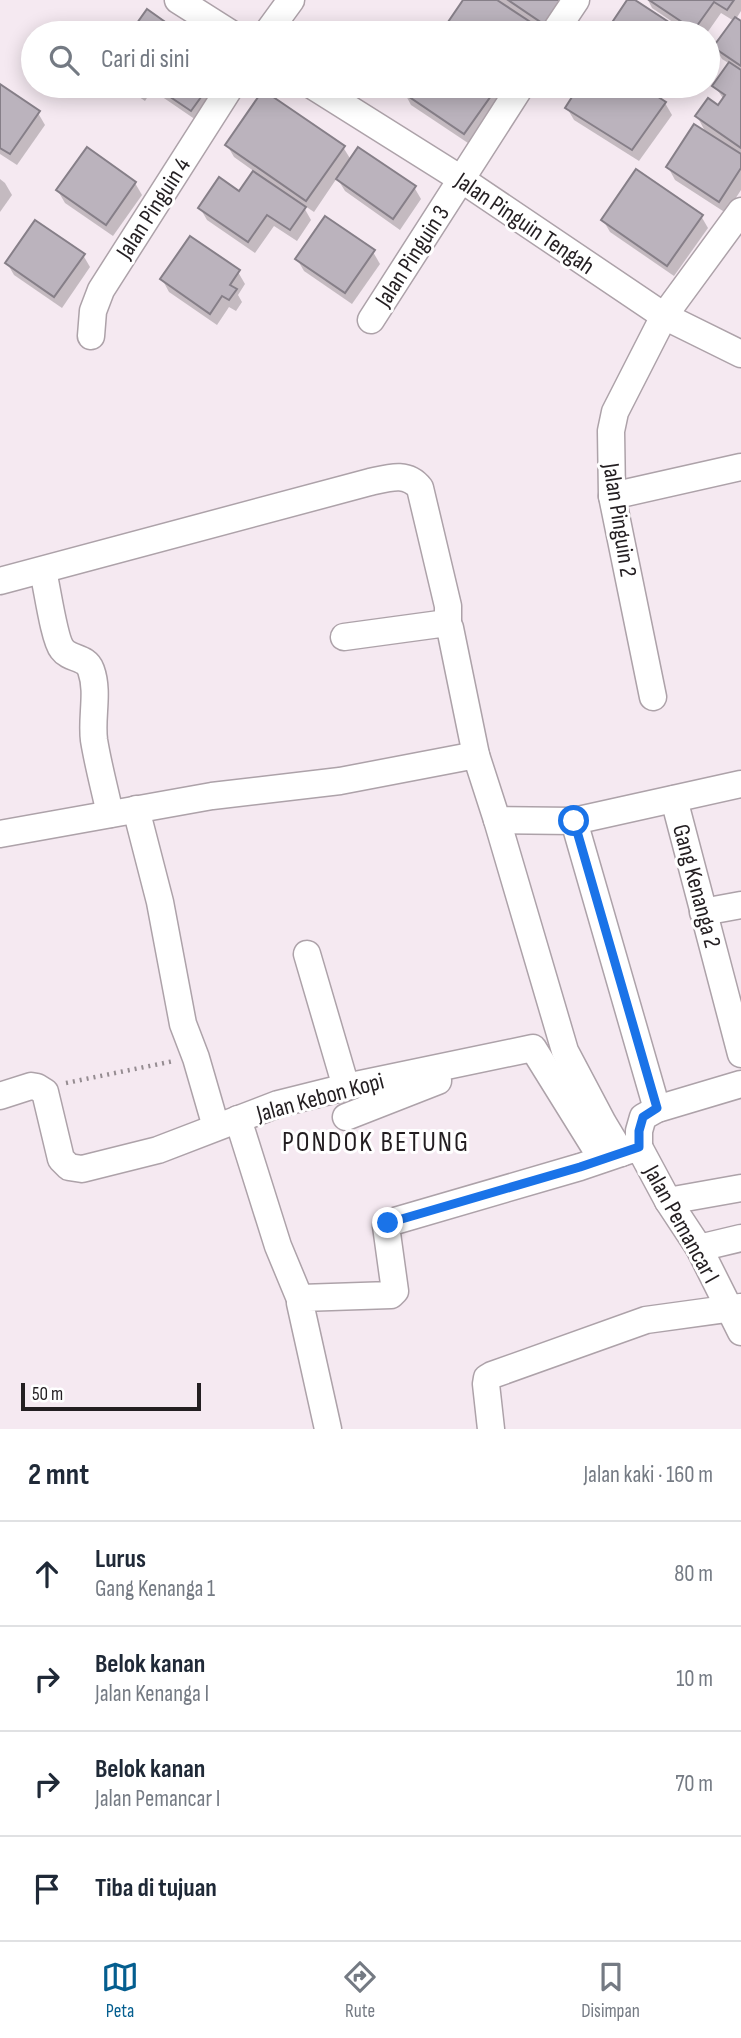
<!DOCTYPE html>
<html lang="id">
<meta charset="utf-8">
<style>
body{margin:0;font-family:"Sofia Sans Condensed",sans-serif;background:#f2f2f3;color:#1f2937}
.scale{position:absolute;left:21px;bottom:18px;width:180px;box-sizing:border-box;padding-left:7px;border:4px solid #231e21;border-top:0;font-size:19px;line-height:24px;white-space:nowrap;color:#231e21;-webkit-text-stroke:5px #fff;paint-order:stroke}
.stop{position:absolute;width:21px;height:21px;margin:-16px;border:5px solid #1a73e8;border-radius:50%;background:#fff}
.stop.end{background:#1a73e8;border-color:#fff;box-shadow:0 2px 7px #0008}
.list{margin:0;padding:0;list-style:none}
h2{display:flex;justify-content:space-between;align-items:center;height:91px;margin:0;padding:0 28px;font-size:30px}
h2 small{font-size:23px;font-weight:400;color:#747a83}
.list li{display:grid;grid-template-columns:46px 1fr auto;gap:21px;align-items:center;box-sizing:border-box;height:105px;padding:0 28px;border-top:2px solid #e0e1e3}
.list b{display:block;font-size:26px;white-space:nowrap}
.list p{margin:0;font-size:23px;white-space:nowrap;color:#747a83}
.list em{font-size:23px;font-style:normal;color:#747a83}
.icon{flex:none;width:38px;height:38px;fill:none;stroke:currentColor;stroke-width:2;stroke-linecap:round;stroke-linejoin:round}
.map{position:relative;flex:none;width:741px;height:1429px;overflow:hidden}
.search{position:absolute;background:#fff;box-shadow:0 4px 18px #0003;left:21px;right:21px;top:21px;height:77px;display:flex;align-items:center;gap:18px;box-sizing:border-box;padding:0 24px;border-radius:38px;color:#747a83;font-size:26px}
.sheet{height:511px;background:#fff}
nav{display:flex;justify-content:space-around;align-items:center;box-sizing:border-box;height:98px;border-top:2px solid #e0e1e3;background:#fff;font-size:19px;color:#747a83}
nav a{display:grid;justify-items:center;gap:4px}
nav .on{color:#045e8f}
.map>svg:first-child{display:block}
.shadow{fill:#0003}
.building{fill:#bbb3bd;stroke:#867f88;stroke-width:2}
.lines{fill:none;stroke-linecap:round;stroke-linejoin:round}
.street-casing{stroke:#ada2a9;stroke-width:29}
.path{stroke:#958c91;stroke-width:4.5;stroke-dasharray:2 5;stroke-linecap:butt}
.street{stroke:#fff;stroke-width:26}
.route{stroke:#1a73e8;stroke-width:9}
.labels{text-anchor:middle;stroke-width:6;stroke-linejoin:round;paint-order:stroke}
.street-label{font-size:24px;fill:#231e21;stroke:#fff}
.quarter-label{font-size:28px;letter-spacing:2px;fill:#231e21;stroke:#fff}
</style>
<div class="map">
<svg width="741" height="1429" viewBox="0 0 741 1429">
<rect width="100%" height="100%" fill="#f5e9f1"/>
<g class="shadow">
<path d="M465 0H582L548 33 534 24 540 33H452L448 25Z"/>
<path d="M630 0H632L682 33H608Z"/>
<path d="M648 0H741V11L736 19 741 23V190L726 213 675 180 668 167 707 135 697 116 719 107 724 100 715 86 730 64 722 59 715 47 734 21 721 13 707 33H689L652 8Z"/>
<path d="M0 86 38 113 45 125 17 165 0 154Z"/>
<path d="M123 86H224L199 122 158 94 154 87 145 101Z"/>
<path d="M409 86H503L507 93 471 145 411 105 404 92Z"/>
<path d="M581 86H638L665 103 672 115 639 161 574 120 567 108Z"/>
<path d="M647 86H663L659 93Z"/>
<path d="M227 145 343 147 351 160 414 187 421 199 400 230 345 191 337 178 314 212 302 204 311 220 297 241 274 226 255 253 207 220 200 208 240 194 255 172 234 157Z"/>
<path d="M0 179 5 183 12 195 0 212Z"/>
<path d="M135 183 142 195 113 236 65 203 58 191Z"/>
<path d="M701 216 708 228 674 276 610 232 603 220Z"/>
<path d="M373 252 380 264 352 304 304 271 297 259Z"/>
<path d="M83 255 90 267 62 308 14 275 7 263Z"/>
<path d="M238 272 245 284 238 295 242 302 236 311 229 307 217 325 169 292 162 279Z"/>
</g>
<g class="building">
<path d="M463 0H497L538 27 534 33H458L446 25Z"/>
<path d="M508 0H567L548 27Z"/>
<path d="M627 0H635L684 32 605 33Z"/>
<path d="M649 0H734L727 10 714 2 694 30Z"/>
<path d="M147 9 178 31 177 33H130Z"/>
<path d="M735 17 741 21V66L713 47Z"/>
<path d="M729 62 741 70V148L695 116 708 98 718 105 725 95 712 86Z"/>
<path d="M0 84 40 111 10 154 0 148Z"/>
<path d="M154 86H209L191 111Z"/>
<path d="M407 86H498L464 134 402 92Z"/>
<path d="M579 86H641L666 102 632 150 565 108Z"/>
<path d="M263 90 345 146 306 201 225 145Z"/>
<path d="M694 124 741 154V168L719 202 666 167Z"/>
<path d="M87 147 136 182 106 225 56 190Z"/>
<path d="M358 147 416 186 393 219 336 179Z"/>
<path d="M636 169 703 215 667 266 601 220Z"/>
<path d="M253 171 306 207 290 230 267 215 248 242 198 208 219 177 239 191Z"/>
<path d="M325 216 375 250 345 293 295 259Z"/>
<path d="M35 220 85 254 54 297 5 263Z"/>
<path d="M190 236 240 270 230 285 237 289 229 300 222 296 210 314 160 279Z"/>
</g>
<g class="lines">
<defs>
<g id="street">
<path d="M178 0 230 33"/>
<path d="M267 33 291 0"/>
<path d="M554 33 576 0"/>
<path d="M313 86 461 179 664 316 741 354"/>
<path d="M371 320 521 86"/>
<path d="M91 336 93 311 101 290 231 86"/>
<path d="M612 496 741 467"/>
<path d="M43 571C47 587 54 639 62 649 70 660 86 656 91 670 99 692 91 717 94 740 98 765 105 790 110 814"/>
<path d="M0 581 370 482C388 478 407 471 420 488L448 606V625"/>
<path d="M344 637 447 623 450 628 476 755 497 820 574 821 741 784"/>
<path d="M653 697 612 496 611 431 615 412 664 316 741 211"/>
<path d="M674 799 741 1054"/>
<path d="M136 809 160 902 183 1024 196 1058 216 1127"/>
<path d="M497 820 565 1051 603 1123 621 1153"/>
<path d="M574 821 657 1109"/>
<path d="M0 834 212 796 340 781 476 755"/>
<path d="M703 912 741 905"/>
<path d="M307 954 346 1087"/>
<path d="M0 1096 31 1086 37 1087 45 1092 61 1159 69 1167 82 1169 158 1150 278 1104 346 1087 533 1048 602 1159"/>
<path d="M346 1117 438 1081"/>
<path d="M238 1119 278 1246 300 1299"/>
<path d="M639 1147V1131L643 1117 657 1109 741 1084"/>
<path d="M668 1201 741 1188"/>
<path d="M699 1248 741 1238"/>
<path d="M328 1429 300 1303 301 1298 391 1295 395 1291 386 1226 388 1223 580 1167 639 1147 668 1201 699 1248 741 1332"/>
<path d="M491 1429 486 1384 487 1378 492 1375 646 1320 741 1307"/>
</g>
</defs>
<use href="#street" class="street-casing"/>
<path class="path" d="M66 1083 174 1061"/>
<use href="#street" class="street"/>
</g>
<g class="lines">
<path class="route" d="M388 1223 580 1167 639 1147V1131L643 1117 657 1108 574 821"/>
</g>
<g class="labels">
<g class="street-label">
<text transform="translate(153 208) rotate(-57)" y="8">Jalan Pinguin 4</text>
<text transform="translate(525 223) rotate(34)" y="8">Jalan Pinguin Tengah</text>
<text transform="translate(412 256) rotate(-57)" y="8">Jalan Pinguin 3</text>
<text transform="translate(620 520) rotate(81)" y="8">Jalan Pinguin 2</text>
<text transform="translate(697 886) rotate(75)" y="8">Gang Kenanga 2</text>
<text transform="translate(320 1097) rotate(-15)" y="8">Jalan Kebon Kopi</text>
<text transform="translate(682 1224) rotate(61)" y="8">Jalan Pemancar I</text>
</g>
<g class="quarter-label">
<text x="376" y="1151">PONDOK BETUNG</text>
</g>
</g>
</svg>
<div class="scale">50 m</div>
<div class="stop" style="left:574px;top:821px"></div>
<div class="stop end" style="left:388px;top:1223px"></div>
<div class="search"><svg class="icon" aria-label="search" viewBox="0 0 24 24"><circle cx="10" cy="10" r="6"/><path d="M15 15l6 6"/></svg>Cari di sini</div>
</div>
<section class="sheet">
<h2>2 mnt<small>Jalan kaki · 160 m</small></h2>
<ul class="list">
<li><svg class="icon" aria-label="ahead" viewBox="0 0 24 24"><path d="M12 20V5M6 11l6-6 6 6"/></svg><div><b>Lurus</b><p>Gang Kenanga 1</p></div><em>80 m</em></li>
<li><svg class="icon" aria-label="right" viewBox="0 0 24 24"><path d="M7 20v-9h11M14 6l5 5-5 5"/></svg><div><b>Belok kanan</b><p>Jalan Kenanga I</p></div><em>10 m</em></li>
<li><svg class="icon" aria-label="right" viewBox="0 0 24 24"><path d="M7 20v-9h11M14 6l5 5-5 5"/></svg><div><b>Belok kanan</b><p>Jalan Pemancar I</p></div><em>70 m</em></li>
<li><svg class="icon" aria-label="arrive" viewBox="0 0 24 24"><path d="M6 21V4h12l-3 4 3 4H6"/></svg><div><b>Tiba di tujuan</b></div></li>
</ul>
</section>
<nav>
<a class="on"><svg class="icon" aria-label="map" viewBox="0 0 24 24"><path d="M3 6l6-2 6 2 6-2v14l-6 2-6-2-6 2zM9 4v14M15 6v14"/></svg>Peta</a>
<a><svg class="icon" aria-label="directions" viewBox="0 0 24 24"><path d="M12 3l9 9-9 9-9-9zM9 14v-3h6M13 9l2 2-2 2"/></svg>Rute</a>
<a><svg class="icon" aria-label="saved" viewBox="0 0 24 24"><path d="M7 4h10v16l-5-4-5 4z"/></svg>Disimpan</a>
</nav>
